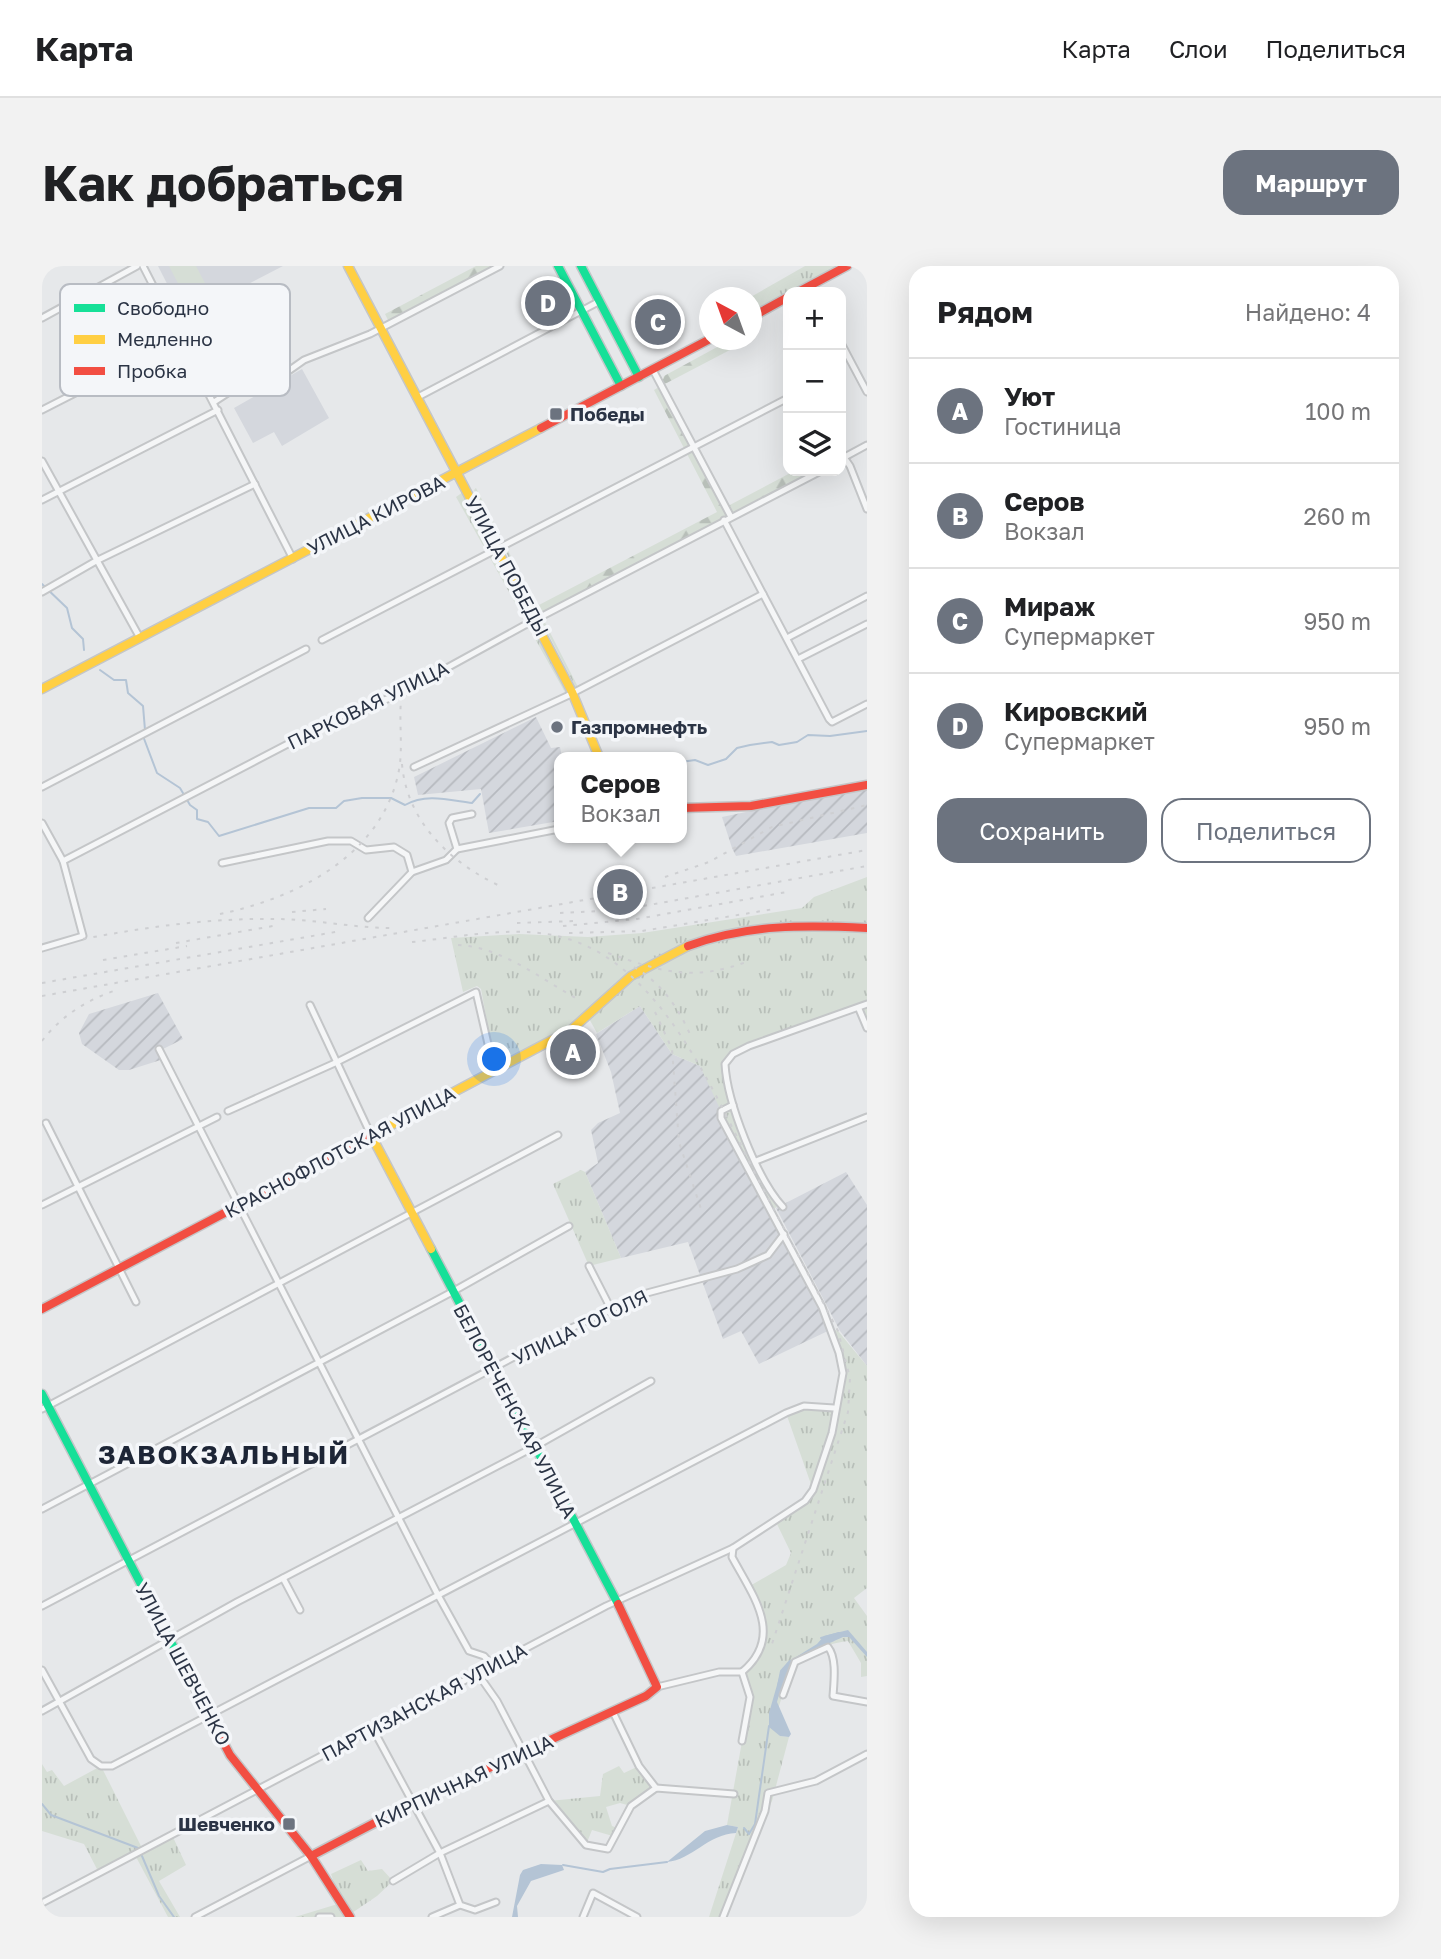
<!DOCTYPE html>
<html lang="ru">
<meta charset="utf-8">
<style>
body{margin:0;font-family:"Golos Text",sans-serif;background:#f2f2f2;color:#202124}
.controls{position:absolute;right:21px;top:21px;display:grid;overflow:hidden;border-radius:14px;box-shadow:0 7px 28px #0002}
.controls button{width:63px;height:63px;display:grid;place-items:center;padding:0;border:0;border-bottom:2px solid #e0e0e0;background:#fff;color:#202124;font:35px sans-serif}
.compass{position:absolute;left:657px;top:21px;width:63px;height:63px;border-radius:50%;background:#fff;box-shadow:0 7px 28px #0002;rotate:319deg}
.you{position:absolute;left:453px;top:794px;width:24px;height:24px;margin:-18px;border:5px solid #fff;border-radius:50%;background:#1a73e8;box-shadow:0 0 0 10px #1a73e833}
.badge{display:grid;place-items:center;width:46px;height:46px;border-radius:50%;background:#6c737f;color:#fff;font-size:23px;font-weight:700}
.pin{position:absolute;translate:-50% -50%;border:4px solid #fff;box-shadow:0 2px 7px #0006}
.popup{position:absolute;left:512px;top:486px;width:133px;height:91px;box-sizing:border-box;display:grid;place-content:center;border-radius:14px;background:#fff;filter:drop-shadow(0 2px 5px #0005);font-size:23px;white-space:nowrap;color:#757577}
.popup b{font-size:26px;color:#202124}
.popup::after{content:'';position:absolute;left:50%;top:100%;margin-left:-14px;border:14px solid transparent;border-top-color:#fff}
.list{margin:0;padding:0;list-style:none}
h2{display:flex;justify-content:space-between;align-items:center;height:91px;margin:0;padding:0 28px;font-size:30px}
h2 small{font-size:23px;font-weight:400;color:#757577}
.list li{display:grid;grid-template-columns:46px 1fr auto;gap:21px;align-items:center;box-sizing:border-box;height:105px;padding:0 28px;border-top:2px solid #e0e0e0}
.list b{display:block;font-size:26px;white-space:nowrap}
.list p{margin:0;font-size:23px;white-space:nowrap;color:#757577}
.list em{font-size:23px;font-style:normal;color:#757577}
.actions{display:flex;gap:14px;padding:21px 28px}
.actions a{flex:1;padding:16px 0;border:2px solid #6c737f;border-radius:21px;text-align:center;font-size:24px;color:#6c737f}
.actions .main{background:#6c737f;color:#fff}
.icon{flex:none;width:38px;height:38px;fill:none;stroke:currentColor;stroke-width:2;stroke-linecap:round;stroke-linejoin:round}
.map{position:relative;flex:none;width:825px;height:1651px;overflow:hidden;border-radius:21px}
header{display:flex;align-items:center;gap:42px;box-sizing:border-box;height:98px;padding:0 35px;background:#fff;border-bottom:2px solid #e0e0e0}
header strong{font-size:33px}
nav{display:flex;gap:38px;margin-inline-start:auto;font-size:24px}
.intro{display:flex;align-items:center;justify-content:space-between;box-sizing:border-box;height:168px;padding:0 42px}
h1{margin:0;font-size:49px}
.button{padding:18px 32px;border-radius:21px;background:#6c737f;color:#fff;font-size:24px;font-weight:700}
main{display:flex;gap:42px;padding:0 42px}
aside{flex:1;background:#fff;border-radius:21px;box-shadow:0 7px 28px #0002}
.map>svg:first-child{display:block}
.built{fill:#d4d7dd}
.industrial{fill:url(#industrial-furrows)}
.grass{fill:url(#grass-tufts)}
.forest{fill:url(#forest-firs)}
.pitch{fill:#d6ded6}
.water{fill:#b4c4d5}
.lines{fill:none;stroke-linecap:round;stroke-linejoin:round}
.stream{stroke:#b4c4d5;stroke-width:2}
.street-casing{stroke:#c4c6c8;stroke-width:9}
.fast-casing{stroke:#c4c6c8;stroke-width:11}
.slow-casing{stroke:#c4c6c8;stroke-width:11}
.jam-casing{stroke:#c4c6c8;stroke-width:11}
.street{stroke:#f5f6f7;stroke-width:5}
.fast{stroke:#16e098;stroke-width:8}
.slow{stroke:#ffcf43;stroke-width:8}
.jam{stroke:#f24e42;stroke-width:8}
.rail{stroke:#cecfd2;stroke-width:2;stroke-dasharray:3.5 7;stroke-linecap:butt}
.poi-dot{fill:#6c737f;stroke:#f4f6f9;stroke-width:2.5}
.labels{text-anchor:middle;stroke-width:7;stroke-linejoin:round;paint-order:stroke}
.poi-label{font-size:19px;font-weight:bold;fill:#2b3445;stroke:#f4f6f9;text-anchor:start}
.street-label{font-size:19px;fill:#2b3445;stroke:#f4f6f9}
.district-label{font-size:26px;font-weight:bold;letter-spacing:2px;fill:#1d2536;stroke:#f4f6f9}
.key{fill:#f4f6f9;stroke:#b8bcc3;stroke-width:2}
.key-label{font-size:19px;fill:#2b3445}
</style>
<header>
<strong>Карта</strong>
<nav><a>Карта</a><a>Слои</a><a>Поделиться</a></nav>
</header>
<div class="intro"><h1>Как добраться</h1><a class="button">Маршрут</a></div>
<main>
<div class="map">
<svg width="825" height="1651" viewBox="0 0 825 1651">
<defs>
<pattern id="industrial-furrows" width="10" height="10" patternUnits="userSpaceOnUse" patternTransform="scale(1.75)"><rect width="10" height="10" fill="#d4d7dd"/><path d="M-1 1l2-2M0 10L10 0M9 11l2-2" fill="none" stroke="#b6b9bf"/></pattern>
<pattern id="grass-tufts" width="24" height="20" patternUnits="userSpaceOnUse" patternTransform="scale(1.75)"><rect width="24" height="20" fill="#d6ded6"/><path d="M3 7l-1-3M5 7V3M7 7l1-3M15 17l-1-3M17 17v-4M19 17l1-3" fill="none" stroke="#b8bfb9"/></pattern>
<pattern id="forest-firs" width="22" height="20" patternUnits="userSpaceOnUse" patternTransform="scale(1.75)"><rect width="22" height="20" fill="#d6ded6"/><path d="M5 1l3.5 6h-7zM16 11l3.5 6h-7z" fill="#b8bfb9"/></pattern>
</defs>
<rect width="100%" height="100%" fill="#e6e8ea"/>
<g class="built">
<path d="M116 0H241L142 51Z"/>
<path d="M260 103 287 152 240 180 232 166 211 177 192 142Z"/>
</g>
<g class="industrial">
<path d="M494 451 509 482 518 481 520 491H517V555L447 567 439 523 376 529 372 511Z"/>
<path d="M825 521V567L694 590 690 582 680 551Z"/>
<path d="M116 727 141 773 121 783 125 792 87 804H77L40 778 37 767 47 748Z"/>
<path d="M598 740 630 788 658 800 790 1063 717 1098 699 1065 681 1073 646 976 579 992 543 906 556 897 549 864 556 857 578 847 569 806 554 768Z"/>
<path d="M804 906 825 939V1100L798 1065 734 942Z"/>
</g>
<g class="grass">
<path d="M763 0H797L710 48V32H707Z"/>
<path d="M434 222 537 423 533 420 432 224Z"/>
<path d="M421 226 527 428 525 430 414 231Z"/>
<path d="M825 611V762L817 743C793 752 769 762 744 769 721 776 697 776 680 796L696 867 735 941 729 944 683 860 679 845 658 800 630 788 598 740 555 767 545 749 453 800 439 723 435 720 421 726 409 672 477 668 546 671 600 667 760 642 772 631Z"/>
<path d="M539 904 543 906 579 992 547 1000 511 918Z"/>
<path d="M790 1063 796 1065 825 1100V1322L812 1332 825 1350V1410L819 1411V1397L806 1375C748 1383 746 1413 731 1461L738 1470 747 1471 730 1535 681 1651H667L696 1561 685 1559 708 1431 700 1406 715 1394 722 1362 720 1345 706 1321 744 1299 749 1287 734 1256 751 1245 771 1224 744 1147 762 1140 793 1142 801 1107Z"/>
<path d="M0 1498 5 1506 10 1504 22 1520 59 1500 101 1584 130 1569 144 1599 117 1615 138 1651H126L93 1589 57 1607 42 1578 0 1565Z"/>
<path d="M577 1500 582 1507 597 1500 614 1522 589 1540 578 1537 564 1541 570 1560 578 1563 574 1571 550 1564 544 1579 507 1535 558 1530 561 1508Z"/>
<path d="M319 1594 326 1605 340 1603 351 1615 335 1630 307 1649 308 1651H253L299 1637 289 1608Z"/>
</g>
<g class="forest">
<path d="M434 0H458L348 58 343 48Z"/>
<path d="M688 74H707L619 120 622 110Z"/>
<path d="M617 121 684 241 752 205H778L500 350 495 340 675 246 612 124Z"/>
</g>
<path class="pitch" d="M127 0H154L164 19 143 31Z"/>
<g class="water">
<path d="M806 1364 825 1386V1391L807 1371H801C760 1390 750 1390 735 1436L749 1468 747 1471 738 1470 727 1461V1447L739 1405 746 1396 775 1378 782 1370Z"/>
<path d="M685 1559 696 1561 694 1567C666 1568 650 1594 625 1596L663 1565Z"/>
<path d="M499 1598 520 1599 522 1604 489 1615 475 1640 476 1651H470L478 1609 481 1604Z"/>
</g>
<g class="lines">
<g class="stream">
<path d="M0 318 25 342 30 362 41 373 42 384"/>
<path d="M58 404 72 414H84L86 427 101 440 103 464"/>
<path d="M101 470 115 507 138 522 148 539 155 544V553L166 556 177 570 267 542H294L302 535 320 532H349L363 539C384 527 407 534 430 537L438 528"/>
<path d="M639 496 653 494 666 499 684 493 695 482 708 479 730 476 737 479 755 476 766 469 788 470 825 465"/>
<path d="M779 1372 797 1367"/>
<path d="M736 1420 739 1405 748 1395"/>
<path d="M0 1538 9 1549 96 1582"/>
<path d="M702 1562 707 1568 713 1558 727 1460"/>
<path d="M100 1590 117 1630 132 1651"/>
<path d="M521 1599 561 1606 568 1603 625 1596"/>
</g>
<defs>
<g id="street">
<path d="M101 0 251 293"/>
<path d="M0 52 95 0"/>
<path d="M799 77 825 126"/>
<path d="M611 104 689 251"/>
<path d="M376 131 558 35"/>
<path d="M172 136 195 121 228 118 262 94 328 68 458 0"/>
<path d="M0 144 139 73"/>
<path d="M799 187 808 200 825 243"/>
<path d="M799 193 825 179"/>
<path d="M0 195 98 372"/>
<path d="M0 234 176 144"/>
<path d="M682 254 787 453 790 456 825 438"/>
<path d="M0 326 54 295 213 218"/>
<path d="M745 372 825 330"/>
<path d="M280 374 746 132"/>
<path d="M756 393 825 358"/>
<path d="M372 501 525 430 721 328"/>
<path d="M0 521 264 383"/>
<path d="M0 557 21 595 41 670 0 682"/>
<path d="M415 583 517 563"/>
<path d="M21 595 315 442 352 431 483 359 779 205"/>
<path d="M180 597 286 575H309L324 584 352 581 365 589 370 606"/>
<path d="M326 652 370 606 404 594 415 583 407 557 410 552 430 548"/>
<path d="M268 739 329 869"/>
<path d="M817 743 825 762"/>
<path d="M117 783 397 1331 427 1385 442 1390 450 1399"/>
<path d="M186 845 293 797 434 726 452 804"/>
<path d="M4 857 94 1036"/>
<path d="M714 895 825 851"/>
<path d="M0 939 175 851"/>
<path d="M741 941C715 913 685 836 683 798L691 788 707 780 825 738"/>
<path d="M547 1000 569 1043"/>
<path d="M0 1143 516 869"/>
<path d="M0 1243 410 1026 527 960"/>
<path d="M691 1282 690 1291C711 1330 743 1370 700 1406"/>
<path d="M241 1312 258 1344"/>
<path d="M0 1340 512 1070 605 1027 695 1003 726 989 742 968"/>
<path d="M0 1404 49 1493 59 1500H70L744 1147 762 1140 792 1142"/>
<path d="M436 1408 455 1435 507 1535 544 1579 566 1583 589 1540 614 1522 692 1528"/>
<path d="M615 1421 677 1406H700"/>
<path d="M741 1429 753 1396 786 1381C795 1392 792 1415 791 1430L825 1436"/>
<path d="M0 1445 195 1336 492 1181 609 1115"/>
<path d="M571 1446 597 1500 614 1522"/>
<path d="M331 1463 398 1587 418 1639 433 1644 454 1636"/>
<path d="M700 1475 708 1431 700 1406"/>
<path d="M351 1615 398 1587 507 1535"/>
<path d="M0 1637 564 1340 691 1282 763 1235 771 1224 790 1167 801 1107 797 1087 780 1041 679 852V845L691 839"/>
<path d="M153 1651 269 1590"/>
<path d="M277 1651H289"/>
<path d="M390 1651 418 1639"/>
<path d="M541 1651 551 1627 595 1651"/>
<path d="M681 1651 723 1545 726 1527 774 1515 825 1488"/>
</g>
<g id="fast">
<path d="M516 0 579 120"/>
<path d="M539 0 597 111"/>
<path d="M389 983 576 1338"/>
<path d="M0 1128 168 1451"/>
</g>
<g id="slow">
<path d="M306 0 530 426 557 491"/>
<path d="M0 423 499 162"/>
<path d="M329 869 389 983"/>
<path d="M323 873 529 764 589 710 646 680"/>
</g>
<g id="jam">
<path d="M756 26 805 0"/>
<path d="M710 51 746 31"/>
<path d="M499 162 668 73"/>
<path d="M639 542 709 540 825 519"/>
<path d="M646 680C705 658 764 659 825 662"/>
<path d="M0 1043 323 873"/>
<path d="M168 1451 188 1489 269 1590 308 1651"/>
<path d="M269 1590 371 1537 604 1430 615 1421 576 1338"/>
</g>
</defs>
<use href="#street" class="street-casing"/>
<use href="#fast" class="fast-casing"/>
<use href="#slow" class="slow-casing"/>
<use href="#jam" class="jam-casing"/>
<use href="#street" class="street"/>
<use href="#fast" class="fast"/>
<use href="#slow" class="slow"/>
<use href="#jam" class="jam"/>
<g class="rail">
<path d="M360 498C365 557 410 598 460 621"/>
<path d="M623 611 667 596 730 561 825 539"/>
<path d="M250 646 284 643"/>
<path d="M518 647 579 644 825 600"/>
<path d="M178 648C255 632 341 589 357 504 361 482 357 457 359 434"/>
<path d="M475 657 531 655"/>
<path d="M521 660 595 653 745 626"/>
<path d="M527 667 600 665 732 643"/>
<path d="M41 673C105 661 167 652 233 653 272 653 311 662 350 662"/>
<path d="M370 676C420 671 475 658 523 672 622 700 674 832 717 915 743 965 770 1015 796 1065L808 1112 806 1146 728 1384"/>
<path d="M134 677 231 660"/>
<path d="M416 679C460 681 499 713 537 734"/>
<path d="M566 687C620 706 651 716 707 695"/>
<path d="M61 694 145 680"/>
<path d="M592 701C620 717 638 744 650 773"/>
<path d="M0 717 299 665"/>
<path d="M0 730 825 584"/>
<path d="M613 746 630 783 637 876 659 943"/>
<path d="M0 775C19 750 46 733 75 724"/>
</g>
</g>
<g class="poi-dot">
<rect x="507" y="141" width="14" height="14" rx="3.5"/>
<circle cx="515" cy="461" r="7"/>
<rect x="240" y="1551" width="14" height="14" rx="3.5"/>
</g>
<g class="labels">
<g class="poi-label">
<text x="528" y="155">Победы</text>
<text x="529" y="468">Газпромнефть</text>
<text x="233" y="1565" text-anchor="end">Шевченко</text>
</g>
<g class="street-label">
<text transform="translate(334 249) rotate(-27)" y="7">УЛИЦА КИРОВА</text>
<text transform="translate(465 300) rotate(62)" y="7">УЛИЦА ПОБЕДЫ</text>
<text transform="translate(326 439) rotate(-26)" y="7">ПАРКОВАЯ УЛИЦА</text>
<text transform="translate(298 886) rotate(-28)" y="7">КРАСНОФЛОТСКАЯ УЛИЦА</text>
<text transform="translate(538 1061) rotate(-26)" y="7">УЛИЦА ГОГОЛЯ</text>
<text transform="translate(473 1145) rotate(62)" y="7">БЕЛОРЕЧЕНСКАЯ УЛИЦА</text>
<text transform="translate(141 1398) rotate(62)" y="7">УЛИЦА ШЕВЧЕНКО</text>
<text transform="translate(382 1436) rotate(-28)" y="7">ПАРТИЗАНСКАЯ УЛИЦА</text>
<text transform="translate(422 1515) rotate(-25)" y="7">КИРПИЧНАЯ УЛИЦА</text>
</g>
<g class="district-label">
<text x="182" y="1198">ЗАВОКЗАЛЬНЫЙ</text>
</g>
</g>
<rect x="18" y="18" width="230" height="112" rx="10" class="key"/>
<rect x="32" y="38" width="31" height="8" fill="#16e098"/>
<rect x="32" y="69" width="31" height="9" fill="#ffcf43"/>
<rect x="32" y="101" width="31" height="8" fill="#f24e42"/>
<g class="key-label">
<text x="75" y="49">Свободно</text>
<text x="75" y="80">Медленно</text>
<text x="75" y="112">Пробка</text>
</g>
</svg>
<div class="controls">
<button>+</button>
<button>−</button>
<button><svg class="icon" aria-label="layers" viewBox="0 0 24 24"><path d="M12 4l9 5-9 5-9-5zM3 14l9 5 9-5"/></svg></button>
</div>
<svg class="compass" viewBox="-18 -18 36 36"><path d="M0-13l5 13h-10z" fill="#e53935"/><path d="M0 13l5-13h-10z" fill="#757577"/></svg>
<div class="you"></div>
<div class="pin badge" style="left:531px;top:786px">A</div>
<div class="pin badge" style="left:578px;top:626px">B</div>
<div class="popup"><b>Серов</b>Вокзал</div>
<div class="pin badge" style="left:616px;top:56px">C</div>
<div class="pin badge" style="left:506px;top:37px">D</div>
</div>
<aside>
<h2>Рядом<small>Найдено: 4</small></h2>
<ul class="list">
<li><span class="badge">A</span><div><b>Уют</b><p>Гостиница</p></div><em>100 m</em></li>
<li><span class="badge">B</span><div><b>Серов</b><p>Вокзал</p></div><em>260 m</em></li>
<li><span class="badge">C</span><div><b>Мираж</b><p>Супермаркет</p></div><em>950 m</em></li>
<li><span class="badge">D</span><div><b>Кировский</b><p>Супермаркет</p></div><em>950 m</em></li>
</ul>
<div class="actions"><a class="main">Сохранить</a><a>Поделиться</a></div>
</aside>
</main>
